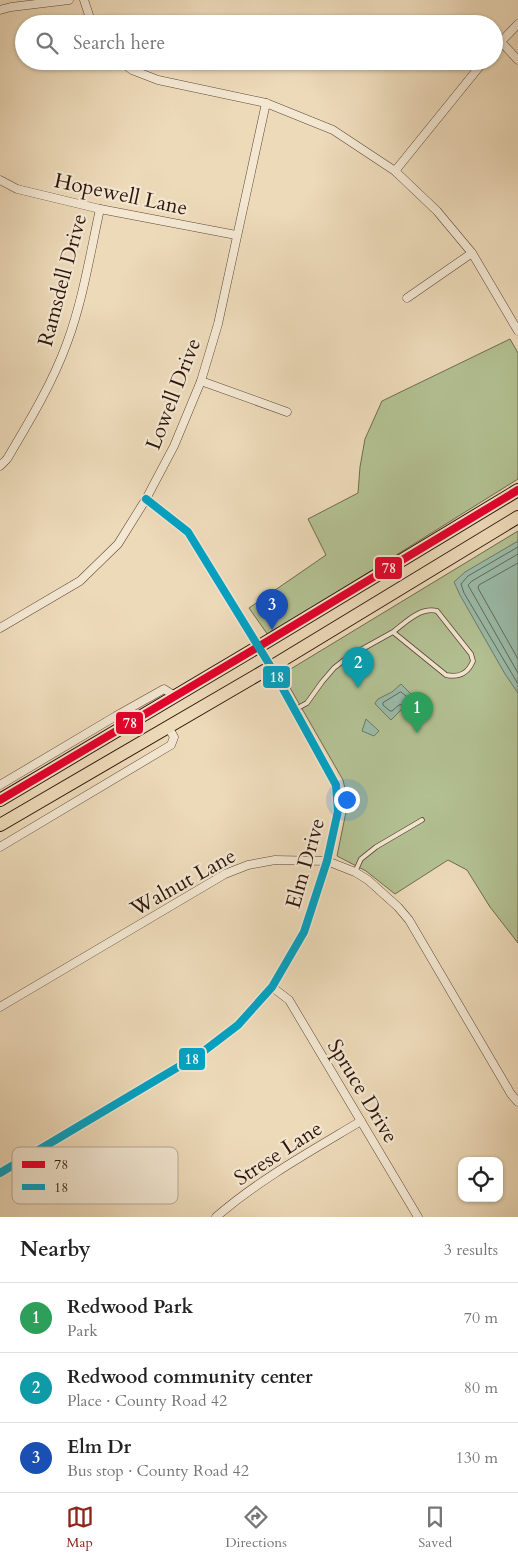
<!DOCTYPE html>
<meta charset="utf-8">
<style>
body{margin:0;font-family:Cardo,serif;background:#f2f2f2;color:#222}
.controls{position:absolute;right:15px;bottom:15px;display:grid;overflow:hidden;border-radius:10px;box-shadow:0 1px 4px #0004}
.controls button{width:45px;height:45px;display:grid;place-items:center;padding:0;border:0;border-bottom:1px solid #e0e0e0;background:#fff;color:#222;font:25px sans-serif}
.you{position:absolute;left:346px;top:799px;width:18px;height:18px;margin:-12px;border:4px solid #fff;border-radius:50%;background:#1a73e8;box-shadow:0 0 0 8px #1a73e833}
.badge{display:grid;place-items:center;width:32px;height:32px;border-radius:50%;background:#8f2418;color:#fff;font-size:16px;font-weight:700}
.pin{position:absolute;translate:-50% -41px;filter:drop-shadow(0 1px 2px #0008)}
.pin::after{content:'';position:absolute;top:26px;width:18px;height:15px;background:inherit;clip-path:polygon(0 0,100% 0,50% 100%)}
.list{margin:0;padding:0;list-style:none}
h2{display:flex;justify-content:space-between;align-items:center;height:65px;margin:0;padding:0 20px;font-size:21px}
h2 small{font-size:16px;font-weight:400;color:#767676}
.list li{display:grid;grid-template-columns:32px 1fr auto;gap:15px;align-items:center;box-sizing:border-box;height:70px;padding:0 20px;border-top:1px solid #e0e0e0}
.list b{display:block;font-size:19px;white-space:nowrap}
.list p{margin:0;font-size:16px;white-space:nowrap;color:#767676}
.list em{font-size:16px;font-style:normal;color:#767676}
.icon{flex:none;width:28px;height:28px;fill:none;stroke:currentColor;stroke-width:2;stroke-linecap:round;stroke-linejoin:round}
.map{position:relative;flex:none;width:518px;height:1217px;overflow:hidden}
.search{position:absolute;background:#fff;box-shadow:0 1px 4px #0004;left:15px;right:15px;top:15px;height:55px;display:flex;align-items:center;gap:12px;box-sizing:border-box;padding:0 18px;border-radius:28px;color:#767676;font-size:19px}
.sheet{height:275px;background:#fff}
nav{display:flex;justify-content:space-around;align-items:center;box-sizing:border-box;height:70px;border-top:1px solid #e0e0e0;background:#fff;font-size:14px;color:#767676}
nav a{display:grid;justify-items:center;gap:2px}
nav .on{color:#8f2418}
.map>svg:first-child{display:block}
.green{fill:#b3c193;stroke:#706b4e}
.water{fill:#9abba9;stroke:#6e7969}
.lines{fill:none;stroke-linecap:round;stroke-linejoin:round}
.shore{stroke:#64685a;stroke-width:1}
.service-casing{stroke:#5d4636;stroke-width:5.5}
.minor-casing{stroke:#5d4636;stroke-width:9}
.trunk-casing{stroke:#2d150a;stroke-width:14}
.service{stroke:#f3e7d2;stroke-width:4}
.minor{stroke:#f3e7d2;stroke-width:8}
.trunk{stroke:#eddab9;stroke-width:12}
.bus-1-casing{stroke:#f3e7d2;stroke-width:11}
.bus-2-casing{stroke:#f3e7d2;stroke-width:11}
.bus-1{stroke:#e4002b;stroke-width:8}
.bus-2{stroke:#02a2c4;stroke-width:8}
.labels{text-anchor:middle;stroke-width:4.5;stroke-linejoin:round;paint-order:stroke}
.street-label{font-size:21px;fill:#2d150a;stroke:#f3e7d2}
.key{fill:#f3e7d2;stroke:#b8a896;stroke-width:1}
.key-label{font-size:14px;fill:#2d150a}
.line-badge{stroke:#f3e7d2;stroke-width:2}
.badge-label{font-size:14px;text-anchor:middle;font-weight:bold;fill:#fff}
</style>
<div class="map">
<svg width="518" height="1217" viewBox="0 0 518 1217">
<rect width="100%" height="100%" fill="#eddab9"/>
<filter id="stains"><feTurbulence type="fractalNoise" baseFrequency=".004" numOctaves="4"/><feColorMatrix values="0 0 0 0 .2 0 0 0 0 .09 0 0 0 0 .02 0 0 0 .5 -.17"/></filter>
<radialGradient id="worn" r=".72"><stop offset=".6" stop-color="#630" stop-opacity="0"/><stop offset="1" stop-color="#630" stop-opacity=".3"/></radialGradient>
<g class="green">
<path d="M510 339 518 353V479L268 635 249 608 326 555 308 519 358 493 360 467 365 439 382 401Z"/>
<path d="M518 531V943L490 907 467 870 448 860 395 894 366 871 337 856 348 802 343 780 289 686V670Z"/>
</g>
<g class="water">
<path d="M518 541V693L505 674 460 595 454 582 465 572Z"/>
<path d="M401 684 413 696 423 698 420 711 401 710 391 720 376 705 375 703 378 699 392 692Z"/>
<path d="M366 719 379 731 374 736 362 731Z"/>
</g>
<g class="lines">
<g class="shore">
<path d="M518 547 468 576 461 584 464 593 518 684"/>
<path d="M518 554 472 581 468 585 518 673"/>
<path d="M518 563 479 585 478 588 518 659"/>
<path d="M401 692 411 700 412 703 399 705 392 711H390L383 705V703Z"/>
</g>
<defs>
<g id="service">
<path d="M294 710 307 703 322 682 334 668 348 657 393 632 446 675C460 678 468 673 473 661L471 654 437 611C420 607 406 622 393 632"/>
<path d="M355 872 361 859 376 847 422 820"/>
</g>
<g id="minor">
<path d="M84 0 92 24"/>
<path d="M0 10 11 7 69 0"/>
<path d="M501 42 518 60"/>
<path d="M494 49 518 24"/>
<path d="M120 61 132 70 158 80 266 103 333 130 395 171 437 211 472 253 518 331"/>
<path d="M395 171 484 61"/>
<path d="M0 180 17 189 100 209 236 235"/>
<path d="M407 298 472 253"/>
<path d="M201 381 287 412"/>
<path d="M0 466 7 459C29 422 52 384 67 343 83 300 90 254 100 209"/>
<path d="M0 628 80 581 118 544 146 499 174 446 201 381 218 324 266 103"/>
<path d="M0 785 116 716 164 689 175 696"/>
<path d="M0 847 171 745 174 737 168 727"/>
<path d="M272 987 289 1000 418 1217"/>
<path d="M0 1007 225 874 248 865 275 860 327 861 355 872 368 880 398 907 409 920 511 1094 518 1102"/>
<path d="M0 1173 200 1054 238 1025 272 987 304 932 327 861 338 811 336 785 271 667 188 532 146 499"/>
<path d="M216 1217C260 1179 311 1151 361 1121"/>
</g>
<g id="trunk">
<path d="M0 800 258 647 518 490"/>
<path d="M0 825 271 667 518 517"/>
</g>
</defs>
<use href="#service" class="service-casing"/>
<use href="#minor" class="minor-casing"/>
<use href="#trunk" class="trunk-casing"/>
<use href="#service" class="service"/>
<use href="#minor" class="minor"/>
<use href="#trunk" class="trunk"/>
<defs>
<path id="bus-1" d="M0 800 258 647 518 490"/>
<path id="bus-2" d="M0 1173 200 1054 238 1025 272 987 304 932 327 861 338 811 336 785 271 667 188 532 146 499"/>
</defs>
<use href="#bus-1" class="bus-1-casing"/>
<use href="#bus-2" class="bus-2-casing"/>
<use href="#bus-1" class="bus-1"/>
<use href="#bus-2" class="bus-2"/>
</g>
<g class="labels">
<g class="street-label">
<text transform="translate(121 194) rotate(12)" y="7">Hopewell Lane</text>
<text transform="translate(62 280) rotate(-75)" y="7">Ramsdell Drive</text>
<text transform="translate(173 394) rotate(-69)" y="7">Lowell Drive</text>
<text transform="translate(305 863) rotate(-74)" y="7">Elm Drive</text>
<text transform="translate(183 882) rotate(-29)" y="7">Walnut Lane</text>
<text transform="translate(363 1091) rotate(59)" y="7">Spruce Drive</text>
<text transform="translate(278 1153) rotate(-33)" y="7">Strese Lane</text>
</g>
</g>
<rect x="12" y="1147" width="166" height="57" rx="8" class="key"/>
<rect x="22" y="1161" width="23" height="7" fill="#e4002b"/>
<rect x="22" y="1184" width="23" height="6" fill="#02a2c4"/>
<g class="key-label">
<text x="54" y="1169">78</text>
<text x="54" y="1192">18</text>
</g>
<g class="line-badge">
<rect x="374" y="556" width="29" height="24" rx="5" fill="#e4002b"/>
<rect x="262" y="665" width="29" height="24" rx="5" fill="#02a2c4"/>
<rect x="115" y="711" width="29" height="24" rx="5" fill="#e4002b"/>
<rect x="178" y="1047" width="28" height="24" rx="5" fill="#02a2c4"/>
</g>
<g class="badge-label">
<text x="389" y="573">78</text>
<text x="277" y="682">18</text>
<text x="130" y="728">78</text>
<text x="192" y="1064">18</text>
</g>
<rect width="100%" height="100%" filter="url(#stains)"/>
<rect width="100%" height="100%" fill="url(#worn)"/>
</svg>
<div class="controls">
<button><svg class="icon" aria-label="locate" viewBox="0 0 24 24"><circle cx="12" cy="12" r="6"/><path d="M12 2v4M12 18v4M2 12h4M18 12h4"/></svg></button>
</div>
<div class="you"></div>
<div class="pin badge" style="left:417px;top:733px;background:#2e9e5b">1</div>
<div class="pin badge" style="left:358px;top:688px;background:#0f9aa8">2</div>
<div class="pin badge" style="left:272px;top:630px;background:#1a4fb4">3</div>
<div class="search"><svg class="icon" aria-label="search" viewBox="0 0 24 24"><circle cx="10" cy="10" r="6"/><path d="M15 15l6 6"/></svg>Search here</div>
</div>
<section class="sheet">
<h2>Nearby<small>3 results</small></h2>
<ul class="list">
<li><span class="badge" style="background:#2e9e5b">1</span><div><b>Redwood Park</b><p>Park</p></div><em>70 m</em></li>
<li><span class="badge" style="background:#0f9aa8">2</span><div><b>Redwood community center</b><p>Place · County Road 42</p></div><em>80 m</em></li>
<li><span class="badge" style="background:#1a4fb4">3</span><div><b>Elm Dr</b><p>Bus stop · County Road 42</p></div><em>130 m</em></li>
</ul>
</section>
<nav>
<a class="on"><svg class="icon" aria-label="map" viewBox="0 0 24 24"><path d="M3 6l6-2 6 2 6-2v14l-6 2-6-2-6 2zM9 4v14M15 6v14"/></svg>Map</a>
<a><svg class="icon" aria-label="directions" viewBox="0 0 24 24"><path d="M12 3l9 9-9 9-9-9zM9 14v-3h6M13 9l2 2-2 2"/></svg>Directions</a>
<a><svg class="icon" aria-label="saved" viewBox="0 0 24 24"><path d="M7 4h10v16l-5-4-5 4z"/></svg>Saved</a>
</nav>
